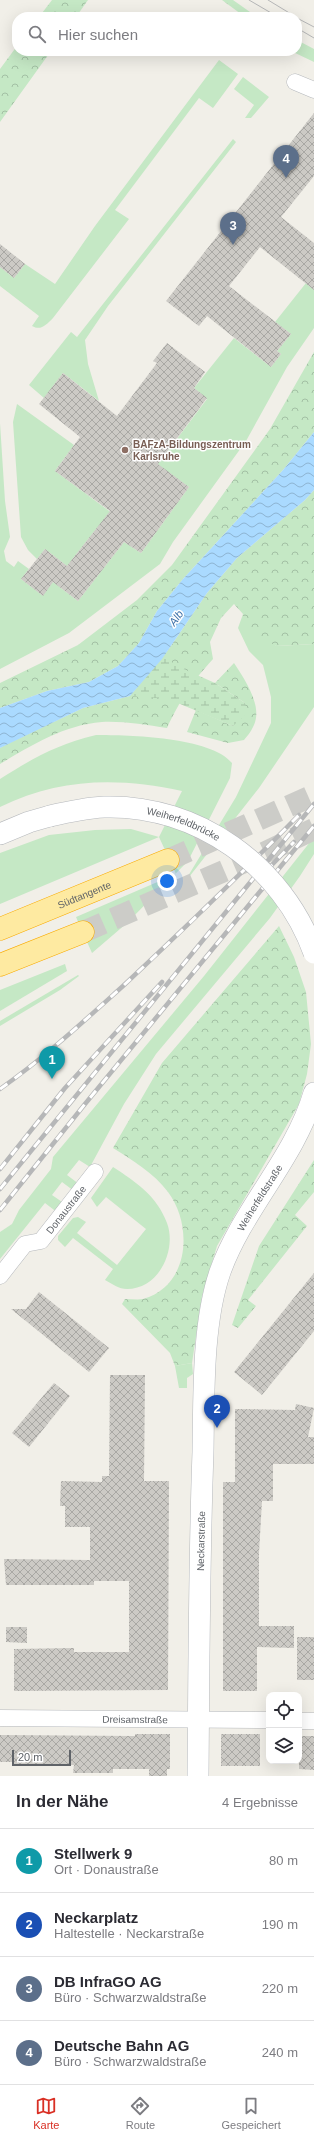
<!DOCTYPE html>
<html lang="de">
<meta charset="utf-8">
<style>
body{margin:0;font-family:Helvetica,sans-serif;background:#f7f7f7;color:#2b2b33}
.controls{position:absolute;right:12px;bottom:12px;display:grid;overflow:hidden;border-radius:8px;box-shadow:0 4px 16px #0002}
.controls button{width:36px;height:36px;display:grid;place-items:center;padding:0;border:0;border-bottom:1px solid #e1e1e2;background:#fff;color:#2b2b33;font:20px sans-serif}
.scale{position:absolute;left:12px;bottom:10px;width:59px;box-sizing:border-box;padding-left:4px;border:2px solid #5f6368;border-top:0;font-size:11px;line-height:14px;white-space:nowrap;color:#5f6368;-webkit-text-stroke:3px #fff;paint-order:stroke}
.you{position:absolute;left:167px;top:881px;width:14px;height:14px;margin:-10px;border:3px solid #fff;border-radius:50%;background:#1a73e8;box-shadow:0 0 0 6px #1a73e833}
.badge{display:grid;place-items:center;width:26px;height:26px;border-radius:50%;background:#d93025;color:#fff;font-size:13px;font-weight:700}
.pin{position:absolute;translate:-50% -33px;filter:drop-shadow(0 1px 2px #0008)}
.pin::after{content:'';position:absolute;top:21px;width:14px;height:12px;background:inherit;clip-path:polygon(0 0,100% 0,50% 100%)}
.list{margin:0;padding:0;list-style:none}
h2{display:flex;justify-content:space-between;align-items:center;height:52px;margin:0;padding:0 16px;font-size:17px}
h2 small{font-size:13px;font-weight:400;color:#7c7c81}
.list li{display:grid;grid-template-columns:26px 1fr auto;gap:12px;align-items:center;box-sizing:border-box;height:64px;padding:0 16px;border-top:1px solid #e1e1e2}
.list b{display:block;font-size:15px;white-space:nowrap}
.list p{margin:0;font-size:13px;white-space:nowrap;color:#7c7c81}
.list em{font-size:13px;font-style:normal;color:#7c7c81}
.icon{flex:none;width:22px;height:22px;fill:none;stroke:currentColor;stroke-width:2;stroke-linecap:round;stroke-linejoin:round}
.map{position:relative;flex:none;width:314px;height:1776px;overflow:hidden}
.search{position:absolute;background:#fff;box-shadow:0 4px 16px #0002;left:12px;right:12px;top:12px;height:44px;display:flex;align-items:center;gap:10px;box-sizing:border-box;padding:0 14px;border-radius:16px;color:#7c7c81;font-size:15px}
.sheet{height:308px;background:#fff}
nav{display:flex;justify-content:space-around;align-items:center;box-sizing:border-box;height:56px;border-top:1px solid #e1e1e2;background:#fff;font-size:11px;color:#7c7c81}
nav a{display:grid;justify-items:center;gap:2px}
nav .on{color:#d93025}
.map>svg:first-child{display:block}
.grass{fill:#c5e8c5}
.forest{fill:url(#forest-crowns)}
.wetland{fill:url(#wetland-marsh)}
.water{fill:url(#water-waves)}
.building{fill:url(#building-cross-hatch)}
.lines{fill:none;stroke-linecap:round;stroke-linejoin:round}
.trunk-tunnel{stroke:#ccccc8;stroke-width:22;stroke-dasharray:22 11;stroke-linecap:butt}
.minor-casing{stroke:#b5b8bc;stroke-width:17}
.tertiary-casing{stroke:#b5b8bc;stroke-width:22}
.trunk-casing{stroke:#f9ab00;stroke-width:23}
.minor{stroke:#fff;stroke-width:16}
.tertiary{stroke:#fff;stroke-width:21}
.trunk{stroke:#feeaa1;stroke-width:22}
.tram{stroke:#b6b7b8;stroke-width:1}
.rail-casing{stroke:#b6b7b8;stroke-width:4.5}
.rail{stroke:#fff;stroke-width:3;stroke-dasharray:9;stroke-linecap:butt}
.tertiary-bridge-casing{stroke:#b5b8bc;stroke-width:22;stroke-linecap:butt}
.tertiary-bridge{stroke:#fff;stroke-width:21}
.education-dot{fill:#8d6e63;stroke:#fff;stroke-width:1.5}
.labels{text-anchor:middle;stroke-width:3;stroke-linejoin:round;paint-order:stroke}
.education-label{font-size:10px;font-weight:bold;fill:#785e54;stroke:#fff;text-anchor:start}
.street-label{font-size:10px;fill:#5f6368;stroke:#fff}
.water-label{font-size:11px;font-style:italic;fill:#4174aa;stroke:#fff}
</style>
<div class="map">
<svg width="314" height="1776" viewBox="0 0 314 1776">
<defs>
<pattern id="forest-crowns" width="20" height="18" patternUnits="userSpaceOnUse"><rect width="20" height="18" fill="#c5e8c5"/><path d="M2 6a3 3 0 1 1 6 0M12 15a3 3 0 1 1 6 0" fill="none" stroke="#a3c0a4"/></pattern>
<pattern id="wetland-marsh" width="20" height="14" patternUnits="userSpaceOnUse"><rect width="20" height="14" fill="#c5e8c5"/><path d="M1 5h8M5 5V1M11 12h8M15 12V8" fill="none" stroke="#a3c0a4"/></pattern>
<pattern id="water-waves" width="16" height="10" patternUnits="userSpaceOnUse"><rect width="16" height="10" fill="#aadaff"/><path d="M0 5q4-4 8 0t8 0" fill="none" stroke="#8eb4d2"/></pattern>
<pattern id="building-cross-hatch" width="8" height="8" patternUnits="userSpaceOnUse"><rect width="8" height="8" fill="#cccac5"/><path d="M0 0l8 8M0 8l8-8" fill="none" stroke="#a9a8a4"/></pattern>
</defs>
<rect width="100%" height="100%" fill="#f1efe8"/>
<g class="grass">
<path d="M297 40 314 49V62L291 51H297Z"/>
<path d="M219 60 238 74 213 108 199 98 115 210 129 219 53 318C46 325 41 331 32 326L39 316 0 286V267L14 278 25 264 55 284 95 226Z"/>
<path d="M243 77 269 97 251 118H245L254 105 234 89Z"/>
<path d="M233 139 236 142 108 306 85 340 88 364 99 401 63 373 44 398 29 385 71 332 77 337Z"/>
<path d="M306 283 314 290V328L287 367 246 441 173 542 160 564 69 633 0 669V423L5 501 10 537 4 551 6 561 14 567 18 561 29 569 21 579 42 595 53 582 78 601 124 542 141 553 189 487 152 461 167 452 207 399 194 388 234 338 271 367 281 354 277 351 291 334 275 322Z"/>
<path d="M17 404 74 445 55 471 120 519 100 524 67 566 45 549 37 559 28 550 21 537 13 422Z"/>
<path d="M243 614 276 646 314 644V707L259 788 182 886 236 797 271 723V697L263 665 249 651 238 628Z"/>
<path d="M96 735C129 735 211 737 232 763L230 778 188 861 127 923 92 953 76 917 176 874 159 837 0 904V853L49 835 95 830 131 829 159 837 182 791C118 777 59 778 0 807V779C35 757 56 745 96 735Z"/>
<path d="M314 837V854L300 876 270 918 156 1054 124 1104 90 1167 79 1160 67 1175 79 1184 74 1191 62 1182 52 1195 65 1204 58 1213 45 1203 0 1259V1232L12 1224 19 1210 51 1169 53 1157 204 976Z"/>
<path d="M65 964 67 971 0 1011V990Z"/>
<path d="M78 975 79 976 60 990 0 1026V1021Z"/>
<path d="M113 1167C136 1182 157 1196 167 1223 177 1250 159 1289 127 1289 119 1289 112 1284 105 1280L113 1269 73 1238 65 1247 58 1240V1236L73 1218 78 1217 86 1222 77 1233 117 1265 146 1229 106 1197 97 1207 91 1198Z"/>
<path d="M192 1363 193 1374 187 1378V1388H179L175 1366Z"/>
</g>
<g class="forest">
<path d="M52 0H88L76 17H39Z"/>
<path d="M222 0H233L257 17H245Z"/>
<path d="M17 46V51H51L0 122V69Z"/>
<path d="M314 352V432L283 470 183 579 157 611 139 643 118 666 89 682 47 691 0 708V683L78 645 137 600 172 565 270 429Z"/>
<path d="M314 490V644L276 646 244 627 243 614 234 604 221 618 210 642 213 659C192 682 180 700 167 728 146 725 123 721 102 722 64 725 32 745 0 764V748L5 745 83 708 130 696 162 659 207 593 237 558 305 500Z"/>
<path d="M234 663C245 680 264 707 253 727 251 732 247 736 244 740L228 743 187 732 196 710 233 726 245 703 215 683Z"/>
<path d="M279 926 294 957 306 992 311 1044 307 1074 299 1104 217 1246 202 1296 192 1363 175 1366 170 1353 122 1304 125 1299C131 1299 138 1300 143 1299 190 1286 193 1225 168 1192 154 1173 132 1160 113 1148L162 1063Z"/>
<path d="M314 1160V1192L295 1215 307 1226 248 1300 256 1306 238 1328 232 1325 259 1246Z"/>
</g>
<path class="wetland" d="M169 649 170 661 179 667 215 683 245 703 244 716 233 726 168 699 130 696Z"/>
<path class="water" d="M314 432V490L305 500 237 558 207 593 162 659 130 696 83 708 0 748V708L47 691 89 682 118 666 139 643 157 611 183 579 283 470Z"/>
<g class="building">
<path d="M314 113V176L281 217 314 243V290L260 247 229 286 291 334 277 351 281 354 271 367 207 316 199 326 166 301Z"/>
<path d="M0 244 25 264 14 278 0 267Z"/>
<path d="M167 343 205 372 194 388 207 398 158 464 189 487 141 553 124 542 78 601 53 582 43 596 21 579 45 549 67 566 110 511 55 471 80 437 39 404 63 373 117 416 157 363 153 361Z"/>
<path d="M314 1273V1331L262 1395 234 1372Z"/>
<path d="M39 1292 109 1348 89 1372 11 1309H26Z"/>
<path d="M110 1375H145L144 1481H169L168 1690 14 1691V1649L74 1648V1652H129V1581H94V1585H6L4 1559 90 1560V1527H65V1506H60L61 1481 102 1482V1476H109Z"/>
<path d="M54 1383 70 1396 29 1447 12 1433Z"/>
<path d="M296 1404 314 1408 308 1437H314V1464H273V1501H262L259 1553V1626H294V1648L257 1647V1691H223V1482H235V1409L295 1410Z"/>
<path d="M6 1627H27V1643L6 1642Z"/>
<rect x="297" y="1637" width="17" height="43"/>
<path d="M135 1734H170V1769H167V1776H149V1769H113V1773H73L74 1765H12V1762H0V1735L135 1736Z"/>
<rect x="221" y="1734" width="39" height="32"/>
<path d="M299 1736H314V1770L299 1769Z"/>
</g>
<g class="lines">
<g class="trunk-tunnel">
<path d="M168 860 314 795"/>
<path d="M83 932 247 861 314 829"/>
</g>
<defs>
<g id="minor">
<path d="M295 82 314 90"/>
<path id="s1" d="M0 1276 25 1244 41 1241 95 1172"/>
<path id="s2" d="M0 1718 269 1720"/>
<path d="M299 1721H314"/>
</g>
<g id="tertiary">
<path d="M0 834 29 822 50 816"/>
<path id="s3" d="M198 1776C199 1668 199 1560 203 1452 204 1397 202 1324 220 1272 243 1208 295 1158 314 1093"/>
</g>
<g id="trunk">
<path id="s4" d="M0 929 168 860"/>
<path d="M0 965 83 932"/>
</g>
</defs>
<use href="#minor" class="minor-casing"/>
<use href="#tertiary" class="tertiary-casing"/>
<use href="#trunk" class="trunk-casing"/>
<use href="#minor" class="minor"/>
<use href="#tertiary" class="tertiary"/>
<use href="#trunk" class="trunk"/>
<g class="tram">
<path d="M249 0 278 17"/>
<path d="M268 0 296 17"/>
<path d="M297 18 314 27"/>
<path d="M297 28 314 38"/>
</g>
<defs>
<g id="rail">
<path d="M266 871 294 842"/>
<path d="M0 1089C44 1058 83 1022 123 986 183 930 242 873 299 815"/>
<path d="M0 1169 65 1088 162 982"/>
<path d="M0 1189 314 804"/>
<path d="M0 1210 85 1104 314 826"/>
</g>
</defs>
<use href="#rail" class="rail-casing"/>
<use href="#rail" class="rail"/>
<defs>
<g id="tertiary-bridge">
<path id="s5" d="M50 816C67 812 85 808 104 807 197 804 283 866 314 953"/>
</g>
</defs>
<use href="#tertiary-bridge" class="tertiary-bridge-casing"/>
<use href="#tertiary-bridge" class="tertiary-bridge"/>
</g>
<circle class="education-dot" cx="125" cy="450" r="4"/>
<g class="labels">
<g class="education-label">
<text x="133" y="448">BAFzA-Bildungszentrum<tspan x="133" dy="12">Karlsruhe</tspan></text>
</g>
<g class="street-label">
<text dy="4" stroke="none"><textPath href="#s5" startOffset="137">Weiherfeldbrücke</textPath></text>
<text dy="4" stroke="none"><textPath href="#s4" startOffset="91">Südtangente</textPath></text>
<text dy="4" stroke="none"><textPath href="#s3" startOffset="590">Weiherfeldstraße</textPath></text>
<text dy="4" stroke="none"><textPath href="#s1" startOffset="97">Donaustraße</textPath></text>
<text dy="4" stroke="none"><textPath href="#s3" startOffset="235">Neckarstraße</textPath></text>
<text dy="4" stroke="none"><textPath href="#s2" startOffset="135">Dreisamstraße</textPath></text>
</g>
<g class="water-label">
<text transform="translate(176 618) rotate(-54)" y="4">Alb</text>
</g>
</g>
</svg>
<div class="controls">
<button><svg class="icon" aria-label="locate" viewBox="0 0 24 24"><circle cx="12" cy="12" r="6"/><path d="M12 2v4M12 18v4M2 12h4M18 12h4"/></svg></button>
<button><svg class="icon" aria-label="layers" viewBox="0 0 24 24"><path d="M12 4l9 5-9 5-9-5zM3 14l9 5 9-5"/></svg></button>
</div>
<div class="scale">20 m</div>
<div class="you"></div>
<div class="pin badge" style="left:52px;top:1079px;background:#0f9aa8">1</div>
<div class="pin badge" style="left:217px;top:1428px;background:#1a4fb4">2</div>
<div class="pin badge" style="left:233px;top:245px;background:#5c6f8a">3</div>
<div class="pin badge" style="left:286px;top:178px;background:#5c6f8a">4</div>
<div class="search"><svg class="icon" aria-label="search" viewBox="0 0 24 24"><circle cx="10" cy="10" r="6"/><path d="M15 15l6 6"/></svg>Hier suchen</div>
</div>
<section class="sheet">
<h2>In der Nähe<small>4 Ergebnisse</small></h2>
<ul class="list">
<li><span class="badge" style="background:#0f9aa8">1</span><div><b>Stellwerk 9</b><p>Ort · Donaustraße</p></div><em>80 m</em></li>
<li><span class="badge" style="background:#1a4fb4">2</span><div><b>Neckarplatz</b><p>Haltestelle · Neckarstraße</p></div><em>190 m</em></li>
<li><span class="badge" style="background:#5c6f8a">3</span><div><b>DB InfraGO AG</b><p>Büro · Schwarzwaldstraße</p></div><em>220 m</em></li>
<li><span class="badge" style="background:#5c6f8a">4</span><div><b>Deutsche Bahn AG</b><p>Büro · Schwarzwaldstraße</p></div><em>240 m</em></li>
</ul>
</section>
<nav>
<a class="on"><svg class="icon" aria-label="map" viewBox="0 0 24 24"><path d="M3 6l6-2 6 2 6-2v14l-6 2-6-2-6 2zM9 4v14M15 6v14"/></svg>Karte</a>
<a><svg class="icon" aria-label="directions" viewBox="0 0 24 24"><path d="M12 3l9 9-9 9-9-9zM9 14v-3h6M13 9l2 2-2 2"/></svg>Route</a>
<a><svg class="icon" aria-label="saved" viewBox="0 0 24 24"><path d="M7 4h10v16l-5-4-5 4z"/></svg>Gespeichert</a>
</nav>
